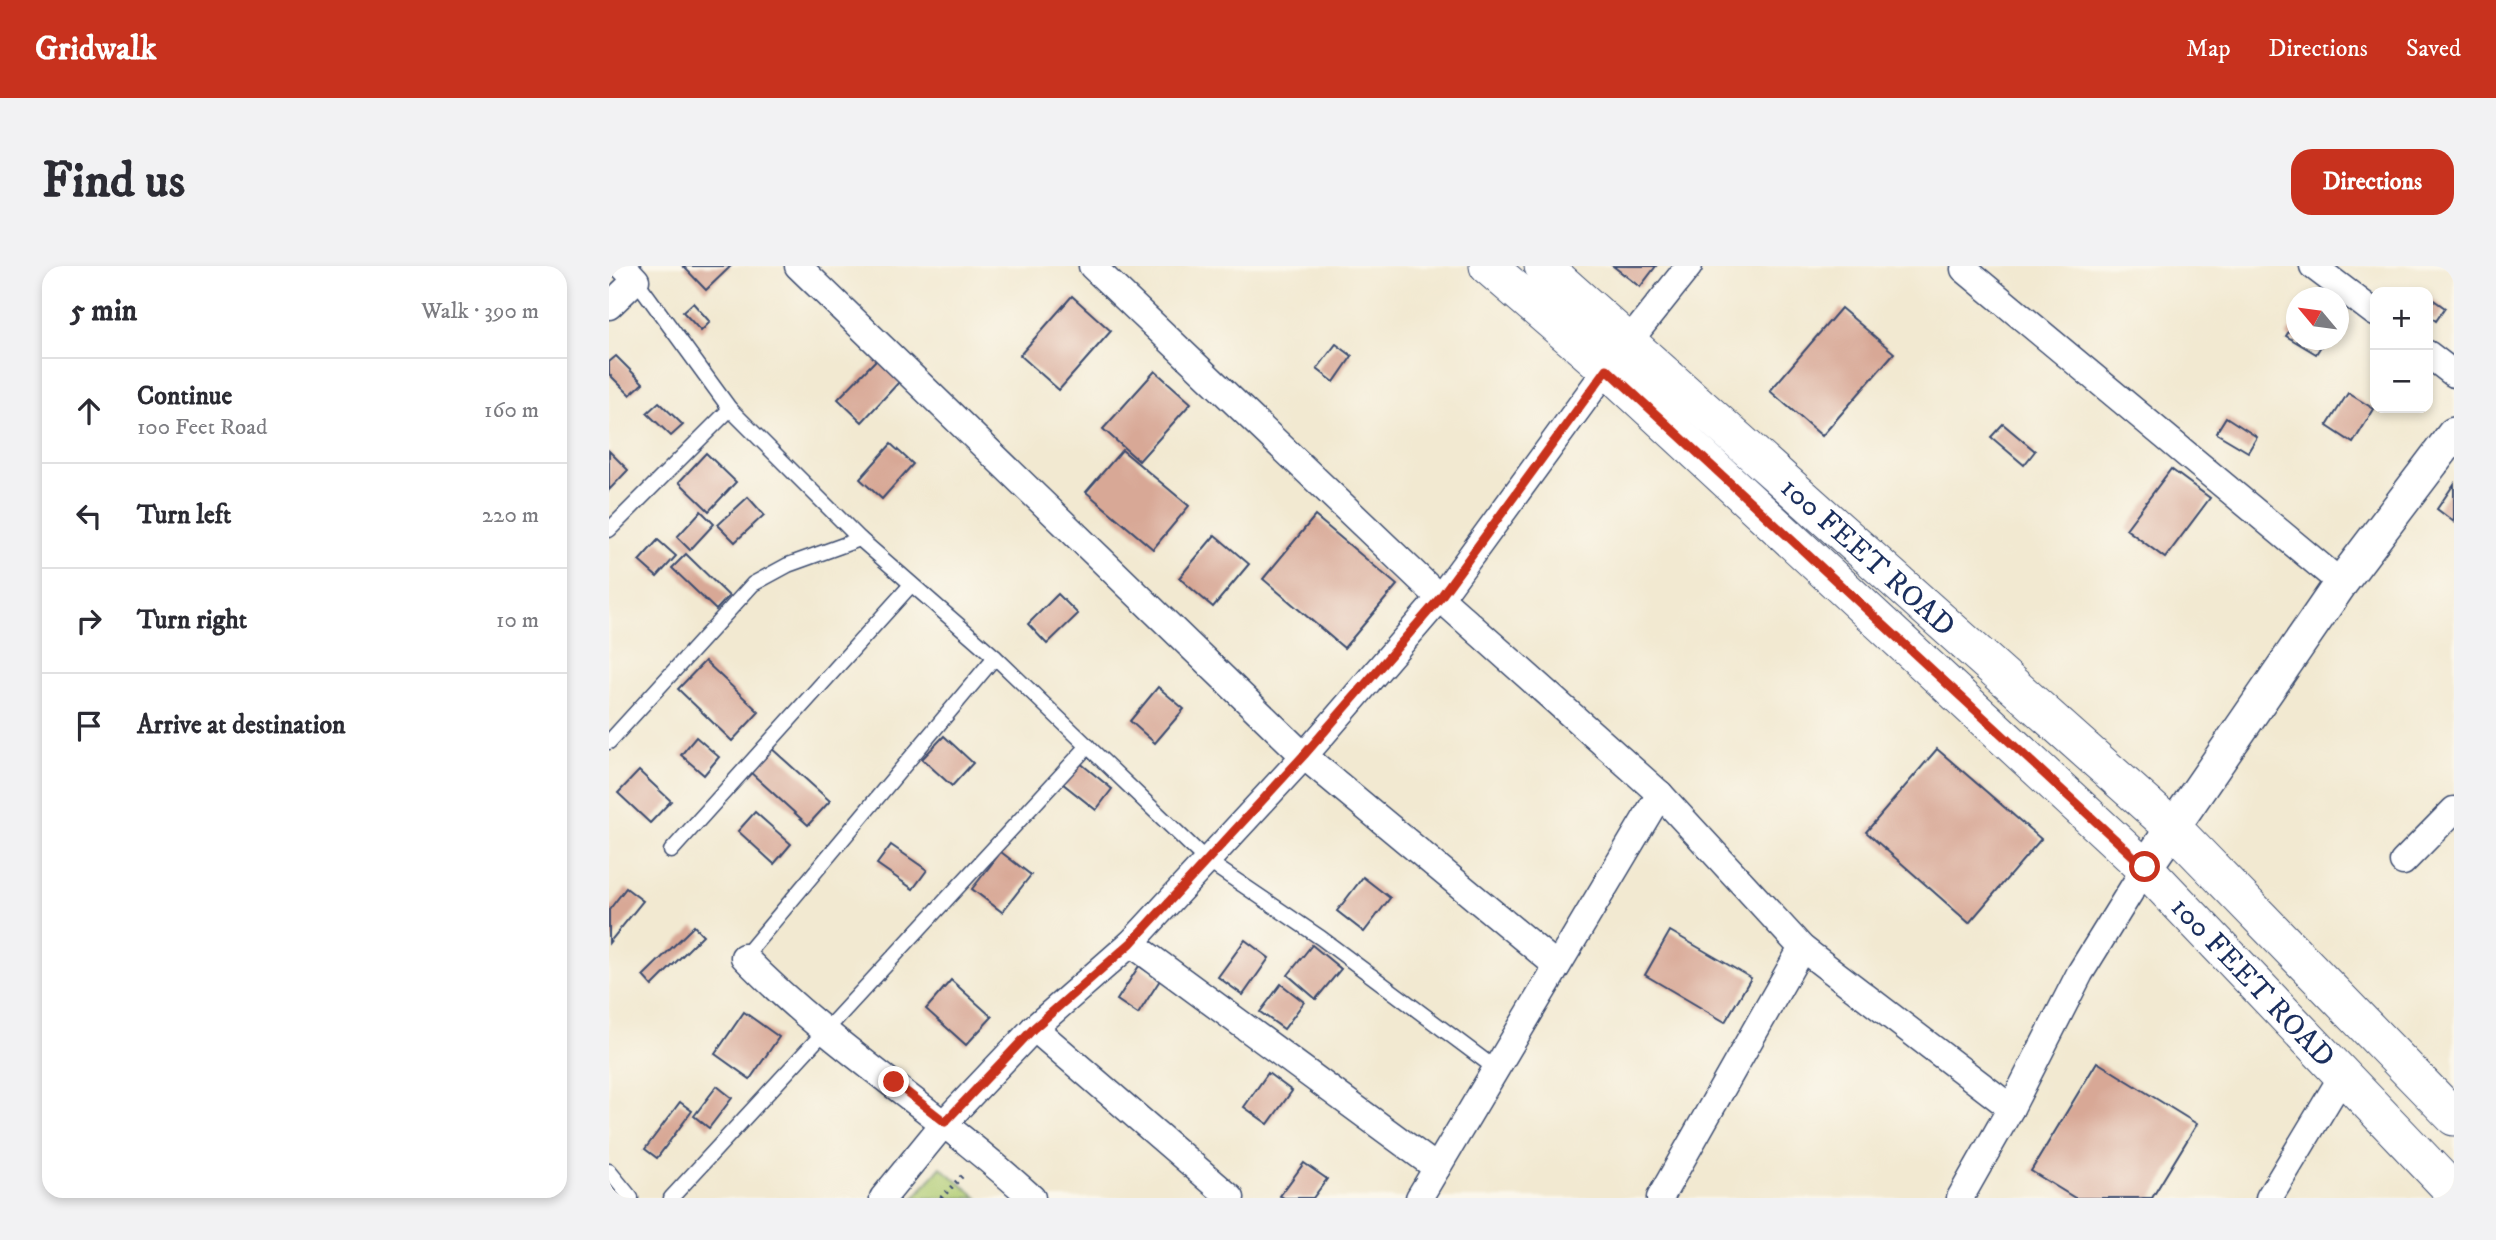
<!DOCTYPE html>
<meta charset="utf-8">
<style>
body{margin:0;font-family:"IM FELL DW Pica",serif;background:#f2f2f3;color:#2b2b33}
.controls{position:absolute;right:21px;top:21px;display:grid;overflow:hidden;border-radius:14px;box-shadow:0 4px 10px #0003}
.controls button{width:63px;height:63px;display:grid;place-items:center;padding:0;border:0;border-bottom:2px solid #e1e1e2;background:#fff;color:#2b2b33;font:35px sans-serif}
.compass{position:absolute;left:1677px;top:21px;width:63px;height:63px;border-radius:50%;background:#fff;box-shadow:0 4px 10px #0003;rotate:299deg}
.stop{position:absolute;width:21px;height:21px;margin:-16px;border:5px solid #c8321e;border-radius:50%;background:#fff}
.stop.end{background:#c8321e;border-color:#fff;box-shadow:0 2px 7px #0008}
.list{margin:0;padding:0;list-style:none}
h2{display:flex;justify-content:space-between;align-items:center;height:91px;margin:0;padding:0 28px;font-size:30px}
h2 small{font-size:23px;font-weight:400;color:#7c7c81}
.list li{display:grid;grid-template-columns:46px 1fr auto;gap:21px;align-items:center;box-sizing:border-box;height:105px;padding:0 28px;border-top:2px solid #e1e1e2}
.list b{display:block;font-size:26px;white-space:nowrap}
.list p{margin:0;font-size:23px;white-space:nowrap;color:#7c7c81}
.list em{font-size:23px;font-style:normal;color:#7c7c81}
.icon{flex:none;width:38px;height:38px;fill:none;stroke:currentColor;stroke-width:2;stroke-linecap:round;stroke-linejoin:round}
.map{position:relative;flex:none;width:1845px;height:932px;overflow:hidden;border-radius:21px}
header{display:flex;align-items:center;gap:42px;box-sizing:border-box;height:98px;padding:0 35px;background:#c8321e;color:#fff}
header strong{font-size:33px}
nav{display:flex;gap:38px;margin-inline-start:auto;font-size:24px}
.intro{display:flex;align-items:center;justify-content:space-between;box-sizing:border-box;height:168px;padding:0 42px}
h1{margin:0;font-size:49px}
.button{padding:18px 32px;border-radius:21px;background:#c8321e;color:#fff;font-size:24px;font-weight:700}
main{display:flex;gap:42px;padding:0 42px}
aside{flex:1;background:#fff;border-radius:21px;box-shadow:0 4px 10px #0003}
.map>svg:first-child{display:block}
.green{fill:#afcb71;stroke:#657d68;stroke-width:2}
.building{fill:#d8a896}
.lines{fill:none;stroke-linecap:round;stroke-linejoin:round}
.service-casing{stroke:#3b4b6f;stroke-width:17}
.minor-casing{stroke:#3b4b6f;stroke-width:29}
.tertiary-casing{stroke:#3b4b6f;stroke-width:36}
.secondary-casing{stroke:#3b4b6f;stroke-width:39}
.path{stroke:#3b4b6f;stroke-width:4.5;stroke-dasharray:2 5;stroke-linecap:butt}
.service{stroke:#fff;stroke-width:14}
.minor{stroke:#fff;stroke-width:26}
.tertiary{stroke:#fff;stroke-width:33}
.secondary{stroke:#fff;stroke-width:37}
.route{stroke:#c8321e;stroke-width:9}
.labels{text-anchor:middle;stroke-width:5;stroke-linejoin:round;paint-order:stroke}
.street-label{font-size:30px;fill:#1b2f5e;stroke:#fbf7ec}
</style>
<header>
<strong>Gridwalk</strong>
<nav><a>Map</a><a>Directions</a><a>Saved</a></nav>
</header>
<div class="intro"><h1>Find us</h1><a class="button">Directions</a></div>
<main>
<aside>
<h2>5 min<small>Walk · 390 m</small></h2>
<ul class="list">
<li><svg class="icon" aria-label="ahead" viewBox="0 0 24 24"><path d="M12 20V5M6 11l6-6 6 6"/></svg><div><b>Continue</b><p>100 Feet Road</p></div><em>160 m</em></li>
<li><svg class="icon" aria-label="left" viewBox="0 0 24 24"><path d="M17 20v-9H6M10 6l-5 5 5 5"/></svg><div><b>Turn left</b></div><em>220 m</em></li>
<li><svg class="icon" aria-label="right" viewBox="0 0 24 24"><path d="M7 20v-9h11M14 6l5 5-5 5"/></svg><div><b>Turn right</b></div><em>10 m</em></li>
<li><svg class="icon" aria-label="arrive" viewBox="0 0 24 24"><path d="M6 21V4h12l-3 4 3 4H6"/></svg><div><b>Arrive at destination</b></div></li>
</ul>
</aside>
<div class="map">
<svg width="1845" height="932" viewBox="0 0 1845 932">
<rect width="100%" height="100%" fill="#fbf7ec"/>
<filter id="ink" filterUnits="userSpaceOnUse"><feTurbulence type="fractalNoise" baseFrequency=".0143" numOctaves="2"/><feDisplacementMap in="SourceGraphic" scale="14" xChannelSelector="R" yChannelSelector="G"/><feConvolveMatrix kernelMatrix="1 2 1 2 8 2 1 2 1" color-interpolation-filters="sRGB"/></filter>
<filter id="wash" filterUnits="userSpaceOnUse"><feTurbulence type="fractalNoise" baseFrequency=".00686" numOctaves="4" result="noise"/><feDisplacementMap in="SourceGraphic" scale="28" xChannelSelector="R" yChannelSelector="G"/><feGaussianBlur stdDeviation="1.57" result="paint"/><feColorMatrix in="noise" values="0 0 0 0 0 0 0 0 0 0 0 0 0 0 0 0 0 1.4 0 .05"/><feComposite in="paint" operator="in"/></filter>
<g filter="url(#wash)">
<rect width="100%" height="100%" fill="#f2e9d1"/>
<path class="green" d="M332 901 369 932H305Z"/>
<g id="blocks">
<g class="building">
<path d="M74 0H122L97 24Z"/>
<path d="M1004 0H1047L1031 21Z"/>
<path d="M463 30 502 65 450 124 411 89Z"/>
<path d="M1819 30 1836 42 1827 55 1819 49Z"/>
<path d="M84 37 101 56 92 65 74 46Z"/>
<path d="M1232 42 1285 87 1213 170 1161 125Z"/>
<path d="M1688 53V74H1716L1707 88 1677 70Z"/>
<path d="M727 78 743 90 725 116 708 103Z"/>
<path d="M7 90 34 117 21 129 0 108V96Z"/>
<path d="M268 93 291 115 253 156 229 133Z"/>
<path d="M546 105 582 137 530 195 494 163Z"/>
<path d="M1739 127 1765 143 1744 177 1718 160Z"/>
<path d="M50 136 74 159 62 170 38 147Z"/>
<path d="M1617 151 1648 171 1639 186 1607 167Z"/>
<path d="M1394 158 1426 185 1415 199 1382 171Z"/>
<path d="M282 178 304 198 273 233 251 213Z"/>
<path d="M513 184 580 240 544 283 477 226Z"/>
<path d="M0 185 19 204 0 224Z"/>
<path d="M97 187 127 216 100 245 70 216Z"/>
<path d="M1562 203 1601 232 1556 292 1517 263Z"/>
<path d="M1845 218V256L1828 243Z"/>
<path d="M139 231 155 249 126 276 109 259Z"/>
<path d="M92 245 105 258 81 284 68 271Z"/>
<path d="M706 250 788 319 735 382 654 313Z"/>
<path d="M606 269 640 298 604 341 570 312Z"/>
<path d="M49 274 67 290 48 311 30 295Z"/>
<path d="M77 288 120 330 107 344 63 302Z"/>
<path d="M449 328 469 348 438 378 419 358Z"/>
<path d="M96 395 150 446 123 475 69 423Z"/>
<path d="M549 421 575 443 546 477 521 455Z"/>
<path d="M335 470 364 497 343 520 313 493Z"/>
<path d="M87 471 110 491 95 509 72 489Z"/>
<path d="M161 481 221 535 199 559 140 505Z"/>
<path d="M1328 483 1432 573 1360 657 1257 566Z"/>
<path d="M470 496 503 523 487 544 453 517Z"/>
<path d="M30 505 62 535 41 557 9 527Z"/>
<path d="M146 546 182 578 165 598 129 565Z"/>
<path d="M282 579 318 604 304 623 268 598Z"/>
<path d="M392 586 422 609 393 646 363 623Z"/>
<path d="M754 611 781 632 755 666 728 645Z"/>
<path d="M17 622 34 635 0 677V644Z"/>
<path d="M85 660 94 669 43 720 34 710Z"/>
<path d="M1061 665 1142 712 1116 756 1036 709Z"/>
<path d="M636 674 660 692 634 729 609 711Z"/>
<path d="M703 679 732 703 707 733 679 709Z"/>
<path d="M530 700 551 714 529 748 508 734Z"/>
<path d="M342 714 383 751 357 779 317 743Z"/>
<path d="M672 718 695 736 675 763 651 746Z"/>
<path d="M135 746 170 771 141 813 106 788Z"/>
<path d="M1488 796 1588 858 1543 932H1466L1422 905Z"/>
<path d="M659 807 683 825 659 858 635 841Z"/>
<path d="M108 820 123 832 100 862 85 850Z"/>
<path d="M71 836 83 845 48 892 36 883Z"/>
<path d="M695 897 718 913 704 932H675L671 930Z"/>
</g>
</g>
</g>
<g filter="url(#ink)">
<use href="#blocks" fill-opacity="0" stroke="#3b4b6f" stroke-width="2"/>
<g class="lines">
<defs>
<g id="service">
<path d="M27 14 121 143 251 273 386 391 597 594 712 672 887 803"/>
<path d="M0 264 121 143"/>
<path d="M0 476 144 318 179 299 251 273"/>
<path d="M62 585 301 320"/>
<path d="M135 691 386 391"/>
<path d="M0 905 22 932"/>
<path d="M62 932 479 480"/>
</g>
<g id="minor">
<path d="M189 0 695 490 948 700"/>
<path d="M483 0 831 332 1051 528 1193 682 1402 842"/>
<path d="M1704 0 1766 47"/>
<path d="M1355 3 1732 317"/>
<path d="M0 40 27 14 14 0"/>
<path d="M1819 88 1845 108"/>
<path d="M1794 596 1845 544"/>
<path d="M522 677 828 902"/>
<path d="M135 691C222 781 331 847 423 932"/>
<path d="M425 762 622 932"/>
<path d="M274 932 336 856 425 762 522 677 695 490 831 332 998 103 1080 0"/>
<path d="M810 932 1051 528"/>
<path d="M1051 932 1193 682"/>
<path d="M1351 932 1402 842 1471 707 1536 602"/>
<path d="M1660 932 1734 809"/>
</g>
<path id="tertiary" d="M1536 602 1732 317 1845 168"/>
<g id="secondary">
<path id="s1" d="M879 0 998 103 1536 602 1845 926"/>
<path id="s2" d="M934 0 1564 562 1845 851"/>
</g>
</defs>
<use href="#service" class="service-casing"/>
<use href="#minor" class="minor-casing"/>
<use href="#tertiary" class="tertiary-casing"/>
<use href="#secondary" class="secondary-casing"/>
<path class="path" d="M332 932 355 908"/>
<use href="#service" class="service"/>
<use href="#minor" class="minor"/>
<use href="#tertiary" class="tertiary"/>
<use href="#secondary" class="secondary"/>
</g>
</g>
<g class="lines" filter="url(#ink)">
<path class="route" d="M285 816 336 856 425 762 522 677 695 489 831 332 998 103 1536 601"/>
</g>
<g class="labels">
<g class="street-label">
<text dy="10" stroke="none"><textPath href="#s2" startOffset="436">100 FEET ROAD</textPath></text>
<text dy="10" stroke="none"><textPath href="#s1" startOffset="1048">100 FEET ROAD</textPath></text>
</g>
</g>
</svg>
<div class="controls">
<button>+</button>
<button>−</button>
</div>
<svg class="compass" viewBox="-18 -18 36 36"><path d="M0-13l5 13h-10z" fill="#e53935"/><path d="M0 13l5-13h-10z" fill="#7c7c81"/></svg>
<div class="stop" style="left:1536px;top:601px"></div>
<div class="stop end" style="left:285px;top:816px"></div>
</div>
</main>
